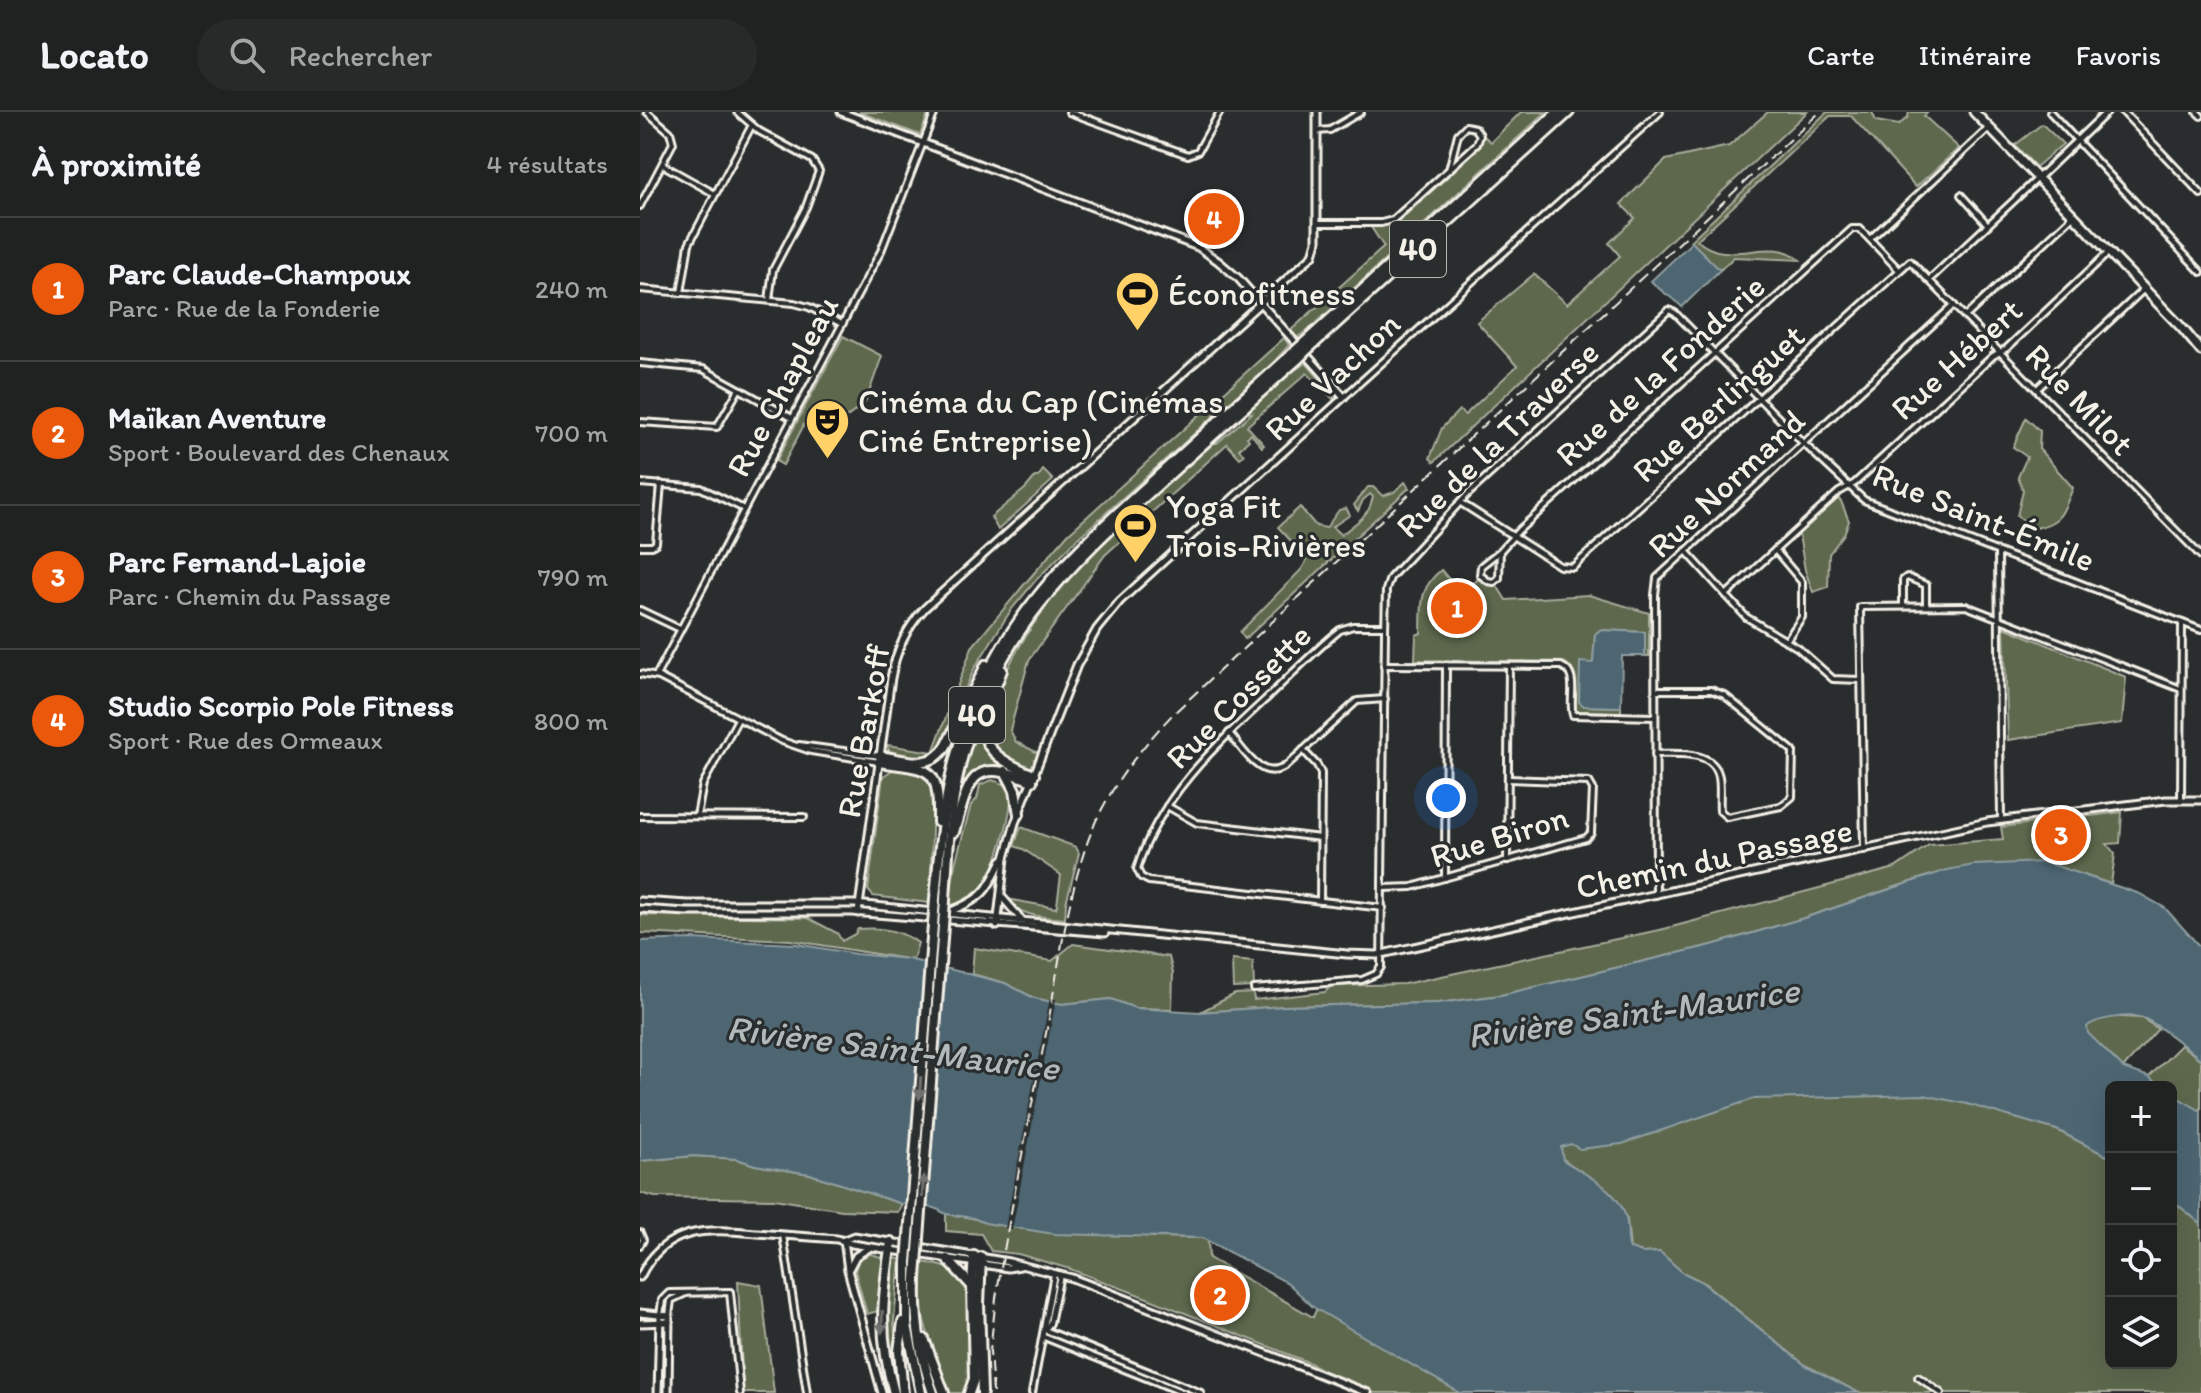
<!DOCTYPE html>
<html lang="fr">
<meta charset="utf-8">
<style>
body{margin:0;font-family:Itim,sans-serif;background:#282a2a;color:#f1f3f6}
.controls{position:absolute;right:24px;bottom:24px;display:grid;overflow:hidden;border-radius:12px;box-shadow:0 8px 32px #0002}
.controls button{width:72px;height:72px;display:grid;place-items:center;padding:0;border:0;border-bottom:2px solid #3d3f40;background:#202222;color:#f1f3f6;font:40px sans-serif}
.you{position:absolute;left:806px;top:686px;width:28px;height:28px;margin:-20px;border:6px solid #fff;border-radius:50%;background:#1a73e8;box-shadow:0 0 0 12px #1a73e833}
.badge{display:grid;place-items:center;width:52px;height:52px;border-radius:50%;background:#ea580c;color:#fff;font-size:26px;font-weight:700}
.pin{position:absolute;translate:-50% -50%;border:4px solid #fff;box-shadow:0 2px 8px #0006}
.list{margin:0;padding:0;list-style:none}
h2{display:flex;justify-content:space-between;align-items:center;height:104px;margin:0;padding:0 32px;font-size:34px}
h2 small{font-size:26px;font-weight:400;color:#a2a4a5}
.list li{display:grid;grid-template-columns:52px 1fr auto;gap:24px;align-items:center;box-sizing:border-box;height:144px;padding:0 32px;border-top:2px solid #3d3f40}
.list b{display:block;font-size:30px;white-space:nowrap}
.list p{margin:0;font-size:26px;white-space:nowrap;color:#a2a4a5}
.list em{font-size:26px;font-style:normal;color:#a2a4a5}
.icon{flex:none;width:44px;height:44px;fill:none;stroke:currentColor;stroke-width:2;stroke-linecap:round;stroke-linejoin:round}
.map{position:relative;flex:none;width:1561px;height:1281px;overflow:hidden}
header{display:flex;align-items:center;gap:48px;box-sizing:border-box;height:112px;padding:0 40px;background:#202222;border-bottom:2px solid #3d3f40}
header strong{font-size:38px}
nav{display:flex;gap:44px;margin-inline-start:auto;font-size:28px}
.search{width:560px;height:72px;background:#282a2a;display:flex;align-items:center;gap:20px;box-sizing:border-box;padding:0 28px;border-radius:44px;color:#a2a4a5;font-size:30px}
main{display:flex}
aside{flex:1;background:#202222}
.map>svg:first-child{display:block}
.green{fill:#5d674e;stroke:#a8ac9b;stroke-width:2}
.water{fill:#4d6672;stroke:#909ea1;stroke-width:2}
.pier{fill:#2a2d2e}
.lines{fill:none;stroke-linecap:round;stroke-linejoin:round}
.minor-casing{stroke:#f4f1e8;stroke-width:10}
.tertiary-casing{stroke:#f4f1e8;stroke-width:11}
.primary-casing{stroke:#f4f1e8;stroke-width:13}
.motorway-casing{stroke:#f4f1e8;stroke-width:14}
.minor{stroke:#2a2d2e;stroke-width:4}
.tertiary{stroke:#2a2d2e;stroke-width:5}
.primary{stroke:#2a2d2e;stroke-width:7}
.motorway{stroke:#2a2d2e;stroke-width:8}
.rail{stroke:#f4f1e8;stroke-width:2;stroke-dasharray:12 6;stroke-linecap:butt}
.motorway-bridge-casing{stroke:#f4f1e8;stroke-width:14;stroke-linecap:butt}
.motorway-bridge{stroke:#2a2d2e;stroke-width:8}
.oneway{fill:#71726f}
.labels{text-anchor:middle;stroke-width:6;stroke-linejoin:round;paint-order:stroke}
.shield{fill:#2a2d2e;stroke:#b7b6b0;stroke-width:2}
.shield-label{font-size:32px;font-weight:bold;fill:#f4f1e8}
.poi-label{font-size:34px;fill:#f4f1e8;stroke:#2a2d2e;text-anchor:start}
.street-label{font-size:34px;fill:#f4f1e8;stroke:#2a2d2e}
.water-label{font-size:36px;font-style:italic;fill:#b1b9b9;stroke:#2a2d2e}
</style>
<header>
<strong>Locato</strong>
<div class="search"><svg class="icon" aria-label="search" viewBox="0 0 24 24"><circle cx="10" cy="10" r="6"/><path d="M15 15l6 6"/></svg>Rechercher</div>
<nav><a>Carte</a><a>Itinéraire</a><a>Favoris</a></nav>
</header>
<main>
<aside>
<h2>À proximité<small>4 résultats</small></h2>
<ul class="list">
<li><span class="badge">1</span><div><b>Parc Claude-Champoux</b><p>Parc · Rue de la Fonderie</p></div><em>240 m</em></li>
<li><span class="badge">2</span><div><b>Maïkan Aventure</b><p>Sport · Boulevard des Chenaux</p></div><em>700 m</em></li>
<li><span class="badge">3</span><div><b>Parc Fernand-Lajoie</b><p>Parc · Chemin du Passage</p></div><em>790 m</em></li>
<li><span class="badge">4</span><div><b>Studio Scorpio Pole Fitness</b><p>Sport · Rue des Ormeaux</p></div><em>800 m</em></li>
</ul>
</aside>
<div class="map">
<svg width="1561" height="1281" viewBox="0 0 1561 1281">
<rect width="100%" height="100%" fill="#2a2d2e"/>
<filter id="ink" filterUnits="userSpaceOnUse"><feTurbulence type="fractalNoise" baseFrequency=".0125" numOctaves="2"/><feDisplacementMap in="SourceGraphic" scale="16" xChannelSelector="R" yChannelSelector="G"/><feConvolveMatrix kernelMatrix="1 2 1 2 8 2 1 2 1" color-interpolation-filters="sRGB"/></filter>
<g filter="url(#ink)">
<g class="green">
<path d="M219 0H289L280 23Z"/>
<path d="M881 0H906L675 212 657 226 650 219 744 135 731 115 756 112 841 34 844 24 851 30Z"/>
<path d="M1128 0H1167L794 350 790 346 802 316 819 298 825 303 877 254 837 210 894 162 927 192 980 144 969 131 995 106 981 92 1026 48 1089 34Z"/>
<path d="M1187 0H1232L1236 9 1259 13 1268 5 1269 0H1288L1284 4 1319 36 1276 75 1211 4H1190L1057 128C1089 158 1132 121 1160 148L1094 145 1080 158 1050 129Z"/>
<path d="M1402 12 1423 32 1396 55 1375 33Z"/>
<path d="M203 224 242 244 227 286 223 293 199 311 189 310 174 303 168 305 143 353 136 349Z"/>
<path d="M644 226 649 233 633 251 439 425 396 468 371 498 334 557 297 641 285 646 249 639 247 633 293 640 332 535 388 468 428 422Z"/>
<path d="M666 251 696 285 693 287 667 261 607 314 624 333 622 335 611 322 607 325 609 328 599 337 604 343 600 346 587 332 465 443 389 548 370 618 376 630 398 641 395 647H393L395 648 392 655C377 656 359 645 352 631 344 615 352 596 358 579 398 475 493 404 572 331H577L612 301H606L650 261Z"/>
<path d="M1386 306 1400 319 1399 337 1433 376C1423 399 1423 410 1396 416L1377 404 1383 378 1378 365 1387 345 1373 335Z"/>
<path d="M403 358 413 368 358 418 351 405 386 376 395 365H398Z"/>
<path d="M765 370 769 376 605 527 600 520 661 458 666 450 665 444 638 415 660 395 676 414 686 416 699 398 706 396 710 403 692 415 701 423 721 407 729 397 733 385 730 382 723 388 718 399 714 393 728 375H733L743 384 754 380Z"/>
<path d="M1198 382 1209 409 1204 422 1189 442 1188 475 1173 480 1165 458 1158 417Z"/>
<path d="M801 458 820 480 839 467 847 472H856L866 488 949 483 1009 501V544H1005V520L960 518 955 523 953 551H940L944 594 981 595V600L936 599C935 581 942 560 924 550L775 548 776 523 781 521C782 493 778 477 801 458Z"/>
<path d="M1364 515 1486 565 1482 611 1368 628Z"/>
<path d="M340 607C341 628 348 645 368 655 344 651 330 659 320 681L328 645Z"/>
<path d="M254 657 288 663 293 680 290 791 233 784 228 778 243 664Z"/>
<path d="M352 668 367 673C370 678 371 679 371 685 371 705 353 769 339 782 330 789 320 792 309 793L315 752 331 693 337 687 340 673Z"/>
<path d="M1482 700 1480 731 1467 732 1475 742 1471 772 1404 750 1288 764 1164 806 1072 833 861 883 798 891 644 894 560 900 595 882 613 881 614 888 685 880 691 874 764 872 1024 817 1255 756 1289 733 1363 727 1361 715Z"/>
<path d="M381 715 436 735 439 741 426 791 425 807C406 805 378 805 367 787L416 796 417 793 421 763 383 737 374 734Z"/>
<path d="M0 803 168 806 197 821 202 829 215 822 218 817C240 815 261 818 278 831L273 848 150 828 0 821Z"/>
<path d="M433 832 529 845 533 861 532 897 495 896 471 887 422 892 407 889 394 886 365 871 332 862 334 836 412 849Z"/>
<path d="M592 848 613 850 614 875 593 876Z"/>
<path d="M1254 894 1502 906 1518 917 1483 956 1461 934 1358 1001 1417 1018 1471 1046V1251H1531V1087L1561 1112V1281H1219L1165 1253 1063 1170 1042 1160 1020 1140 1002 1141 990 1137 987 1107 970 1080 836 986Z"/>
<path d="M1541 933 1561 948V999L1531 982V975H1520L1509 965Z"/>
<path d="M54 1044 97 1047 115 1053 170 1062 262 1092 258 1100 202 1098 134 1087 15 1085 0 1081V1049Z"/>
<path d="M310 1101 340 1108 514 1125 562 1126 568 1128 569 1146 673 1205 677 1196 820 1281H723L670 1251 510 1187 430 1157 378 1142 351 1139 341 1122 306 1119V1102Z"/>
<path d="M231 1142 241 1145 244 1152 238 1199 227 1202 215 1159 219 1146Z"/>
<path d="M253 1146 260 1147 254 1209 260 1281H257C243 1233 246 1195 253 1146Z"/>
<path d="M282 1150C303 1153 317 1156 327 1177L331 1270 326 1281H308L303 1272 282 1202Z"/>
<path d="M98 1169 121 1173 134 1281H103Z"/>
</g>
<g class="water">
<path d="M1052 130 1080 158 1042 195C1032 185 1021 180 1011 169Z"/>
<path d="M960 518 1005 520V544H982L981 595 944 594 939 590 940 550 953 551 955 522Z"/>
<path d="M1404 750 1500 782 1525 796 1561 836V948C1550 938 1516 911 1503 906 1491 902 1455 906 1447 915L1448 921 1483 956 1509 965 1520 975H1471V1046L1417 1018 1327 992 1284 983 1113 987 982 1032 940 1037 931 1032 921 1035 923 1048C946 1063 979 1077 986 1106 989 1116 986 1127 990 1137L1002 1141 1020 1140 1042 1160 1062 1170 1165 1253 1219 1281H820L673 1195 648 1171 562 1126 414 1122 345 1111 333 1106 306 1102 295 1096 262 1092 170 1062 115 1053 97 1047 54 1044 0 1049V829L53 827 156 832 216 842 268 847 365 871 394 886 422 892 471 887 495 896 560 900 644 894 798 891 861 883 1072 833 1164 806 1307 758 1334 753Z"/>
<path d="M1531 982 1561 999V1112L1531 1087Z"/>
</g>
<g class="pier">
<path d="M285 847 305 851 285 1100 264 1096Z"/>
<path d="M410 886 416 887 372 1118 365 1116Z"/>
</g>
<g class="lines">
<defs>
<g id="minor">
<path d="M97 0 119 19 172 48 179 59 166 95 133 158 129 188"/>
<path d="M429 0 548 43 558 39 580 0"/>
<path d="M1410 0 1561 160"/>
<path d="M1483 0 1561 82"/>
<path d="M1557 0 1561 4"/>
<path d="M677 19 690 18 721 0"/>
<path d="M23 53 75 82"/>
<path d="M1321 83 1348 113"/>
<path d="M0 94 33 31 30 20 7 0"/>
<path d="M677 111H741L753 108 837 32 840 23 835 16 826 14 818 22 809 58"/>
<path d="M1230 127 1348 17"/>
<path d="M1290 167 1397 67"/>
<path d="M0 177 154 191 169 195 202 212"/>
<path d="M41 181 49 132 112 13"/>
<path d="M1326 204 1433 104"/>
<path d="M0 251 63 257 152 306"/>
<path d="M1397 277 1503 178"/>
<path d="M704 285 1020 0"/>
<path d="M0 310 77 315 99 277"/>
<path d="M0 371 61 376 104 397"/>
<path d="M821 391 920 454 933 455 1270 149 1561 444"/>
<path d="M0 434H12L16 431 21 372"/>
<path d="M1135 438 1162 470V505L1146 529"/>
<path d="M860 439 859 466 854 470 848 469 840 463 841 454 860 439 879 418 1212 117H1220L1259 158"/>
<path d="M1046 439 1106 505 1158 536 1193 567 1220 568"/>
<path d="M1358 440 1361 708"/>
<path d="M1086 483 1199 380 1215 371 1353 244 1367 236 1468 141"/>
<path d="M1263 494V468L1267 465 1286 473V494"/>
<path d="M0 498 40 517"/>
<path d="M744 553 921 554C940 562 928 588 933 603L1015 605"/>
<path d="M0 562 19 565 142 629 171 639 239 650"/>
<path d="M16 564 241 139 295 0"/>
<path d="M589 621C604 638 621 671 646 654L717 589 745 587"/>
<path d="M159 633 240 644"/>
<path d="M663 638 677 653 681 661 680 789"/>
<path d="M1015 642C1035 642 1074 637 1079 665 1081 676 1079 688 1080 699L1087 705 1141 694 1152 685 1153 639 1084 583 1071 578H1016"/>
<path d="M1541 688 1542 511"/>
<path d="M527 694 557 711 680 726"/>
<path d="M0 704 164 705"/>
<path d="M57 704 63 672 98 607"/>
<path d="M1224 738 1220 495 1326 494 1541 577"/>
<path d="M867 748 869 554"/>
<path d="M805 766 806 553"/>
<path d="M744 776 772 775 946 726 951 721 953 677 949 670 869 667"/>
<path d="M1016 783 1015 483 1017 466 1314 193"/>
<path d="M743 796 509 769 501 765 497 757C519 685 574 635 627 586 651 563 674 539 700 518L713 514H745"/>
<path d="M614 877 722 868 736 862 741 855 745 519 746 478 750 466 827 383 1029 198 1035 201 1163 331 1224 388 1561 518"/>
<path d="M0 1121 3 1128 0 1133"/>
<path d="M143 1123 167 1281"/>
<path d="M20 1204 22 1188 29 1181 90 1180 100 1281"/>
<path d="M29 1204 31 1188 46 1181"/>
<path d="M405 1218 561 1281"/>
<path d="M405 1218 410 1211 420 1163"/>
<path d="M404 1225 544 1281"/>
<path d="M1278 1265 1301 1281"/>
<path d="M392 1281 414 1162"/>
</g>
<g id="tertiary">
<path d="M201 0 558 135 578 149 598 166 704 285 480 489 457 517 437 553 375 711 365 746 357 814"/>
<path d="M1398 66 1467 0"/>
<path d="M361 784 380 806"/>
<path d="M0 789 48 792H215L707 842 737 843 1347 710 1526 688H1561"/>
<path d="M0 797 47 800H212L465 821"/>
<path d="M309 800C344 785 345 782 362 748"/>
<path d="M218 801 251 566C256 538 266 516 285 496L673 143 677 129V0"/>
<path d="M204 1128 214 1124 369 1150 432 1166 728 1281"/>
<path d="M204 1128 208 1158 242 1281"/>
<path d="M209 1157 216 1144 229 1136"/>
<path d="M0 1165C25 1113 68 1117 117 1121 144 1123 171 1125 197 1127L212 1132 368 1156 380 1154"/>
<path d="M0 1201 29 1204 28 1281"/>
<path d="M0 1211 29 1210"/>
<path d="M18 1281 20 1204"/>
</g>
<path id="primary" d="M1334 0 1542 216 1561 239"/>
<g id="motorway">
<path d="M664 231 918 0"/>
<path d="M668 237 929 0"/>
<path d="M362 558C340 615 327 637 394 663"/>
<path d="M240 644C264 648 291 659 306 634L346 553"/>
<path d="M239 650C291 658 299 652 298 710"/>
<path d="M365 659 375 678 379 702"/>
<path d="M314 720C330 667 330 644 392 669"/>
<path d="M295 787C300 728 305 670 325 614 364 502 434 440 519 363 564 322 609 281 654 240"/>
<path d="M305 788C308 739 310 690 323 643 357 521 428 454 519 372 566 330 612 288 659 246"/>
<path d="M251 1130C242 1188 238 1223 254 1281"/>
<path d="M341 1145 339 1192 342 1281"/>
<path d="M307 1147 331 1173"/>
<path d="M267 1150V1213L281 1281"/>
<path d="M277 1152C273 1195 279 1240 293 1281"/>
<path d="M284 1227 304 1281"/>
<path d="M263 1281 259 1239 263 1210"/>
<path d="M329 1281 334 1267 332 1173 334 1144"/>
</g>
</defs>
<use href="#minor" class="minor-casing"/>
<use href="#tertiary" class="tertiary-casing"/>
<use href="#primary" class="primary-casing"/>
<use href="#motorway" class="motorway-casing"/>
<use href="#minor" class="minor"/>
<use href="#tertiary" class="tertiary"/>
<use href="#primary" class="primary"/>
<use href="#motorway" class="motorway"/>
<path class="rail" d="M353 1281 350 1239 356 1186C371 1093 391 999 409 906 421 841 429 772 455 711 474 670 501 636 532 603L1180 0"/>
<defs>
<g id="motorway-bridge">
<path d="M654 240 664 231"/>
<path d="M659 246 668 237"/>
<path d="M267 1150 295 787"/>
<path d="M277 1152 305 788"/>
</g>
</defs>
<use href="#motorway-bridge" class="motorway-bridge-casing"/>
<use href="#motorway-bridge" class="motorway-bridge"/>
</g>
<defs><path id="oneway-solid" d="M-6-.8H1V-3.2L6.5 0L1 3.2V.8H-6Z" transform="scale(2)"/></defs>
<g class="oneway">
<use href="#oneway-solid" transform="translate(280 976) rotate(94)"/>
<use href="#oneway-solid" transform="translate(283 1074) rotate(-86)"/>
<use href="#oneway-solid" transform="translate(242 1210) rotate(91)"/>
</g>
</g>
<defs>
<symbol id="stadium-pin" viewBox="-11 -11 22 30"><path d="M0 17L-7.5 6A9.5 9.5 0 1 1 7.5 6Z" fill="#ffd166" stroke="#2a2d2e"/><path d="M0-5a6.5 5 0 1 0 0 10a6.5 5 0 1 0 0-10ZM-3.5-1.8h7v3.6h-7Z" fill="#111"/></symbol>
<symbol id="theatre-pin" viewBox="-11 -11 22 30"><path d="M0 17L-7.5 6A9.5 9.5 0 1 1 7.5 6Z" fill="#ffd166" stroke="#2a2d2e"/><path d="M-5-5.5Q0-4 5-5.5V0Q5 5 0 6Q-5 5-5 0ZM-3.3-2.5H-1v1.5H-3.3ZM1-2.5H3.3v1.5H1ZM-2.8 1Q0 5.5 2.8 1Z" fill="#111"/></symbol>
</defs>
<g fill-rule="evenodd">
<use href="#stadium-pin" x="472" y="156" width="51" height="69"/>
<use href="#theatre-pin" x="162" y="284" width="51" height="69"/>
<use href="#stadium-pin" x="470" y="388" width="51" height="69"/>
</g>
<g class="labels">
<g class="shield">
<rect x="750" y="109" width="56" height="56" rx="6"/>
<rect x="309" y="575" width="56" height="56" rx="6"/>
</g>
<g class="shield-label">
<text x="778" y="148">40</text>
<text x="337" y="614">40</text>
</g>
<g class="poi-label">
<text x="528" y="193">Éconofitness</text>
<text x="218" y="301">Cinéma du Cap (Cinémas<tspan x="218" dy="39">Ciné Entreprise)</tspan></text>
<text x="526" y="406">Yoga Fit<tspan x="526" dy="39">Trois-Rivières</tspan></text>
</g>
<g class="street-label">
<text transform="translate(1316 247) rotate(-42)" y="12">Rue Hébert</text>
<text transform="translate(1020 258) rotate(-42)" y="12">Rue de la Fonderie</text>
<text transform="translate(692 264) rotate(-43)" y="12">Rue Vachon</text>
<text transform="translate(142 274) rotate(-62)" y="12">Rue Chapleau</text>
<text transform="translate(1440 287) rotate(46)" y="12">Rue Milot</text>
<text transform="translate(1078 291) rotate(-42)" y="12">Rue Berlinguet</text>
<text transform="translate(857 327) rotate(-44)" y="12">Rue de la Traverse</text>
<text transform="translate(1086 371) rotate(-43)" y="12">Rue Normand</text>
<text transform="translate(1344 405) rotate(22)" y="12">Rue Saint-Émile</text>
<text transform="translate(598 584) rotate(-45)" y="12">Rue Cossette</text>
<text transform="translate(223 619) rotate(-80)" y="12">Rue Barkoff</text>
<text transform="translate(859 724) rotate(-17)" y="12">Rue Biron</text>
<text transform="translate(1074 746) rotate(-12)" y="12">Chemin du Passage</text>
</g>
<g class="water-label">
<text transform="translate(993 900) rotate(-8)" y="13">Rivière Saint-Maurice</text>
<text transform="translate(253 935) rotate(7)" y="13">Rivière Saint-Maurice</text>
</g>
</g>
</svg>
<div class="controls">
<button>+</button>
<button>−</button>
<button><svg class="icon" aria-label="locate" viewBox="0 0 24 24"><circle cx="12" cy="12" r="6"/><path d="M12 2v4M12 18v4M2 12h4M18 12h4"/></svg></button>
<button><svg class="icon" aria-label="layers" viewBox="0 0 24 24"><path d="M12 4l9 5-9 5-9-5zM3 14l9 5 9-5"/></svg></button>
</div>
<div class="you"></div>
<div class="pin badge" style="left:817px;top:496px">1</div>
<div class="pin badge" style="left:580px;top:1183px">2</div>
<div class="pin badge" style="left:1421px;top:723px">3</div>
<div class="pin badge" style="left:574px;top:107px">4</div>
</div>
</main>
